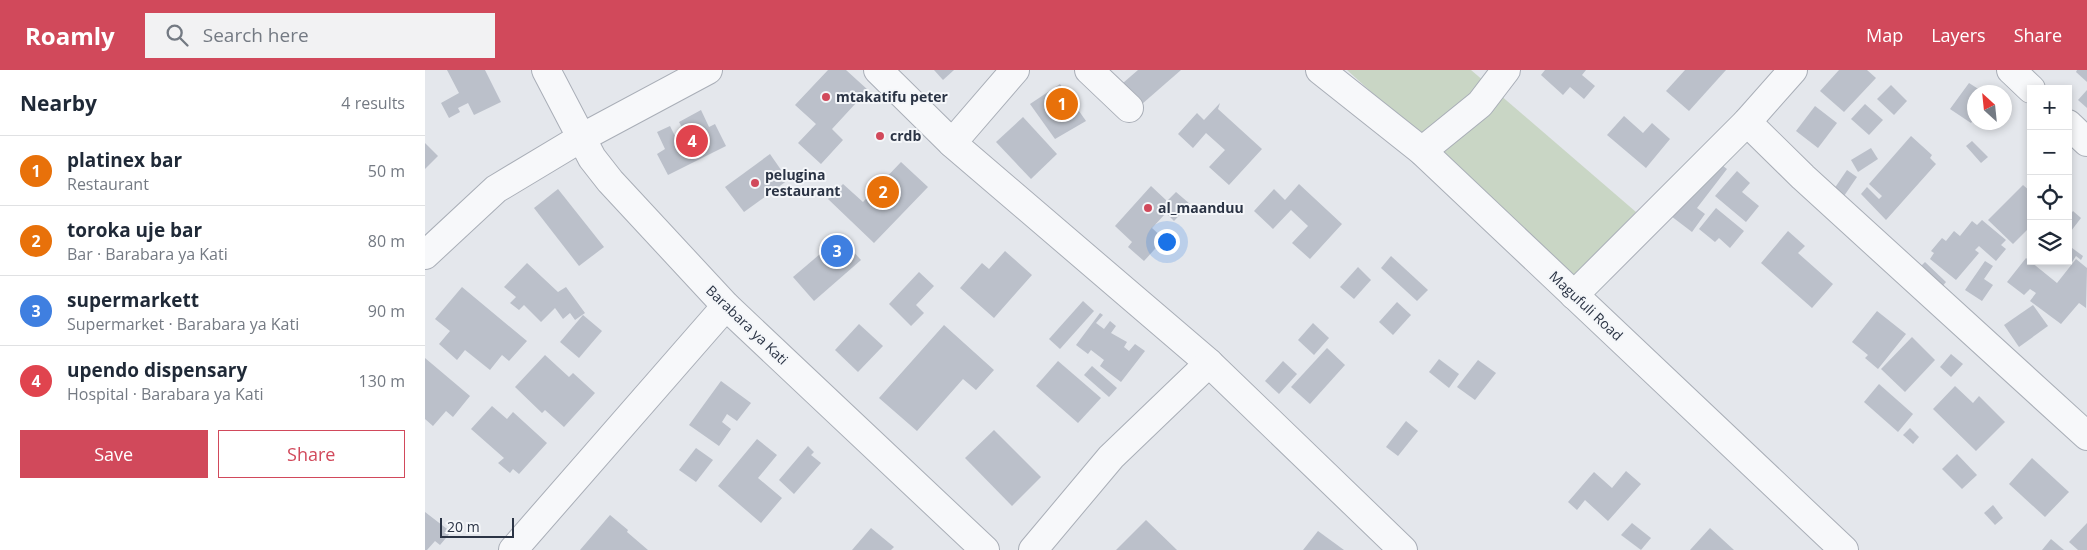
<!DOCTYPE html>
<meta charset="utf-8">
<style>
body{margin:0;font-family:"Open Sans",sans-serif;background:#f2f2f3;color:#1f2937}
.controls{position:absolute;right:15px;top:15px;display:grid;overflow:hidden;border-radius:0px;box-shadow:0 2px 8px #0003}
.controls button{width:45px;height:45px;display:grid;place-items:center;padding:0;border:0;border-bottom:1px solid #e0e1e3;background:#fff;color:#1f2937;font:25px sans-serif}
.compass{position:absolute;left:1542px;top:15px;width:45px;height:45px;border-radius:50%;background:#fff;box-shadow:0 2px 8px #0003;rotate:333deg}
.scale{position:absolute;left:15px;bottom:12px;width:74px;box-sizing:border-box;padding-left:5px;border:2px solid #2b3445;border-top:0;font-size:14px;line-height:18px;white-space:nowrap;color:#2b3445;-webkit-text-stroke:4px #f4f6f9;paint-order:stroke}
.you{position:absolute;left:741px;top:171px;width:18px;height:18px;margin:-12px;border:4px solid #fff;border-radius:50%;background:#1a73e8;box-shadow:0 0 0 8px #1a73e833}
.badge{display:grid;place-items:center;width:32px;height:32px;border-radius:50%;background:#d1495b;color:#fff;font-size:16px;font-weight:700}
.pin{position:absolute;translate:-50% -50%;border:2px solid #fff;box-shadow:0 1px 5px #0006}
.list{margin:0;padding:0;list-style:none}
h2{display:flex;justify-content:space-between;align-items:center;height:65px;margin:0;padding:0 20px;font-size:21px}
h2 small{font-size:16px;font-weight:400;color:#747a83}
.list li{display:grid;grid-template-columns:32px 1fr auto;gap:15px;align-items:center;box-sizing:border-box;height:70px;padding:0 20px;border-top:1px solid #e0e1e3}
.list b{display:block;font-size:19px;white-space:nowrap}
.list p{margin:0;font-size:16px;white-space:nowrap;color:#747a83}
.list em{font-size:16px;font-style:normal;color:#747a83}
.actions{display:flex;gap:10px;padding:15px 20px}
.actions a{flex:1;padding:11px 0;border:1px solid #d1495b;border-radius:0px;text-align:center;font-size:18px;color:#d1495b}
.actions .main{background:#d1495b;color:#fff}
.icon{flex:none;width:28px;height:28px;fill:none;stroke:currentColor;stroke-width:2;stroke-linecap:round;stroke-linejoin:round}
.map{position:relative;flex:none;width:1662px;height:480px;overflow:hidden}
header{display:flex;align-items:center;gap:30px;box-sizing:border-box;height:70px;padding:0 25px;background:#d1495b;color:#fff}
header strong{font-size:24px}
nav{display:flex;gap:28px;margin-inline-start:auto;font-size:18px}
.search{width:350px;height:45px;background:#f2f2f3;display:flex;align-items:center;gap:12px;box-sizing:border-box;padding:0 18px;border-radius:0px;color:#747a83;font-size:19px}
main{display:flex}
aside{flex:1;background:#fff}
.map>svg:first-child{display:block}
.green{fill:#c9d6c5}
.building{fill:#bbc0ca}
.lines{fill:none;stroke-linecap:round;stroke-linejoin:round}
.minor-casing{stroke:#a9aeb7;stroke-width:30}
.minor{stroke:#f7f8fa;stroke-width:28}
.poi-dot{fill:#d1495b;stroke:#f4f6f9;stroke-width:2}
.labels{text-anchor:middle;stroke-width:4;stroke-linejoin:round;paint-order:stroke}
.poi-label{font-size:14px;font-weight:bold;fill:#2b3445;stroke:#f4f6f9;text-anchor:start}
.street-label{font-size:14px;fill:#2b3445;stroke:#f4f6f9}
</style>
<header>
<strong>Roamly</strong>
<div class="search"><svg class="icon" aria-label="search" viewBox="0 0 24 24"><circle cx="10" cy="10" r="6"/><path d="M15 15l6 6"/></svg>Search here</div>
<nav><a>Map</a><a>Layers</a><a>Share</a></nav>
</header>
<main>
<aside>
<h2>Nearby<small>4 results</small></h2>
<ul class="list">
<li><span class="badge" style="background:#e8710a">1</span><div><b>platinex bar</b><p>Restaurant</p></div><em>50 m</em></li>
<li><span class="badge" style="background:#e8710a">2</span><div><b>toroka uje bar</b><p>Bar · Barabara ya Kati</p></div><em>80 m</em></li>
<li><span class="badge" style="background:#3f7fe0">3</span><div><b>supermarkett</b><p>Supermarket · Barabara ya Kati</p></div><em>90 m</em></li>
<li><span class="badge" style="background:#e0444e">4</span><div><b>upendo dispensary</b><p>Hospital · Barabara ya Kati</p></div><em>130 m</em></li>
</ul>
<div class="actions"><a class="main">Save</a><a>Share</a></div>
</aside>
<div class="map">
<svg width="1662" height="480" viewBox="0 0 1662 480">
<rect width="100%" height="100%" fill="#e4e7ec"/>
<path class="green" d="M922 0H1046L1211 142 1149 206Z"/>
<g class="building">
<path d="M22 0H60L76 32 49 45 43 33 33 38 35 42 24 48 16 33 34 23Z"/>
<path d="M403 0H421L443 20 407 59 418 70 396 94 373 73 391 54 370 35Z"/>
<path d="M509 0H529L518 10Z"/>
<path d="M713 0H756L717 34 698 13Z"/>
<path d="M1120 0H1161L1157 5 1170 16 1159 29 1145 17 1138 25 1116 5Z"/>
<path d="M1260 0H1301L1264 41 1241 21Z"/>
<path d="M1414 0H1442L1451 8 1419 42 1395 21Z"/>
<path d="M1652 0H1662V12L1651 2Z"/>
<path d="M1544 13 1558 22H1550V48L1546 53 1525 39Z"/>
<path d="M635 14 661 51 630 69 605 34Z"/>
<path d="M1466 15 1482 31 1469 45 1452 29Z"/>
<path d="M1662 20V38L1653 30Z"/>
<path d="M795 33 793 39 837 79 804 115 784 97 800 80 781 63 768 78 753 64 772 43 779 50Z"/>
<path d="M1440 34 1458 50 1444 65 1426 49Z"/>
<path d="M1390 36 1412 53 1393 78 1371 61Z"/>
<path d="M276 40 284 57 290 54 301 76 243 105 232 84 240 79 232 62 245 56 250 66 259 61 254 52Z"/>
<path d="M1199 46 1218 63 1227 53 1245 69 1221 98 1182 65Z"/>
<path d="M598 47 632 84 606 109 571 72Z"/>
<path d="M1486 66 1507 85 1505 88 1511 94 1461 150 1436 124 1442 117 1454 129 1457 126 1444 114Z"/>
<path d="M1547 71 1563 87 1556 93 1541 76Z"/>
<path d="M0 73 13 86 0 99Z"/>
<path d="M1446 78 1453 89 1433 102 1426 90Z"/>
<path d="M345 84 363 110 319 142 300 117Z"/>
<path d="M1289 89 1302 99 1272 138 1280 144 1267 162 1246 146Z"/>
<path d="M476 92 503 117 449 173 403 129 418 114 438 132Z"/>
<path d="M1422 100 1432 107 1419 126 1409 119Z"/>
<path d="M1312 101 1325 113 1317 122 1334 136 1321 152 1290 126Z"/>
<path d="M874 114 917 154 885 189 867 173 883 156 866 140 848 159 829 141 849 119 860 130Z"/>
<path d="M1598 115 1606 122V156L1588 174 1563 150Z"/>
<path d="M726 116 742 131 751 122 765 134 749 151 741 143 727 158 739 169 719 191 703 177 707 172 690 156Z"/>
<path d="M133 119 179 177 154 196 109 138Z"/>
<path d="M1291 138 1319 161 1305 178 1294 168 1290 172 1274 159Z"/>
<path d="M1648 141 1656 148 1643 165V147Z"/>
<path d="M1557 150 1581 170 1576 175 1581 179 1571 191 1554 176 1550 180 1554 183 1531 210 1505 189 1509 183 1506 181 1517 168 1521 171 1529 161 1535 166 1547 151 1552 155Z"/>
<path d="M1363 161 1380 176 1373 183 1408 214 1387 238 1336 193Z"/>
<path d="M415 167 436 190 389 231 368 207Z"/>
<path d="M1643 175 1658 186 1656 190 1651 186 1647 192 1643 190Z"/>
<path d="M580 181 607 205 569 248 535 218 557 193 564 199Z"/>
<path d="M966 186 1003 220 992 231 956 198Z"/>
<path d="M1601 188 1632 213 1651 189 1662 198 1661 238 1654 233 1636 254 1605 231 1611 223 1605 219 1599 225 1582 212Z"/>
<path d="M1560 191 1568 196 1559 209 1568 215 1557 231 1540 220Z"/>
<path d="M1500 192 1521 212 1516 218 1494 198Z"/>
<path d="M102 193 133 222 141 217 160 243 150 250 145 243 138 249 130 238 116 252 99 235 94 240 85 233 91 227 79 217Z"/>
<path d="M933 197 946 210 929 229 915 217Z"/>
<path d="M494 202 509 216 491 235 499 243 486 256 464 234Z"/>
<path d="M37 217 102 271 84 291 77 285 65 300 40 280 32 290 14 274 25 261 10 249Z"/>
<path d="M658 231 669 241 635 279 624 269Z"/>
<path d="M972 232 986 245 968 265 954 252Z"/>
<path d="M1608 235 1623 256 1594 277 1579 255Z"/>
<path d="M1452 241 1481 264 1453 299 1440 288 1443 285 1427 272Z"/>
<path d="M675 243 678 245 671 253 679 259 685 251 691 256 686 263 702 272 699 277 704 281 710 274 720 281 696 312 675 296 679 290 666 280 663 284 651 275Z"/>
<path d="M158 245 177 261 154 288 135 272Z"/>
<path d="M888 253 904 268 889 285 873 270Z"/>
<path d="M434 254 458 276 433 302 410 280Z"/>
<path d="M519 255 569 300 551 320 538 309 492 361 454 328Z"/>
<path d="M1487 267 1510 290 1480 322 1456 299Z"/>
<path d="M902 278 920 295 885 334 866 317Z"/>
<path d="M1526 284 1538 294 1526 307 1515 297Z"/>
<path d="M120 285 144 307 148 303 170 323 139 357 120 340 117 343 90 317Z"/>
<path d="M0 288 45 326 28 347 21 341 8 356 0 349Z"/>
<path d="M1014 289 1034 304 1024 318 1004 302Z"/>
<path d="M1053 290 1071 303 1050 330 1032 317Z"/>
<path d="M633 291 676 328 653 353 611 316Z"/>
<path d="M858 291 872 304 854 324 840 311Z"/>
<path d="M667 296 692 318 684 327 659 305Z"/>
<path d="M296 311 326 333 312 351 302 344 297 352 306 359 294 376 264 355Z"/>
<path d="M1454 314 1488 344 1473 362 1439 332Z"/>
<path d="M1530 316 1548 333 1554 326 1580 352 1551 381 1508 339Z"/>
<path d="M67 336 82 349 88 342 122 373 94 404 88 399 85 403 73 393 79 388 46 359Z"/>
<path d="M981 351 993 361 973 386 961 377Z"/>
<path d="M1485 358 1494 367 1488 374 1478 365Z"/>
<path d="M569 360 616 407 587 436 540 388Z"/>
<path d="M332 369 352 385 333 408 357 428 336 453 293 416Z"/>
<path d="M383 376 389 382 386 385 396 393 369 424 354 410Z"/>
<path d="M271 378 288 390 271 412 254 400Z"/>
<path d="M1532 384 1552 405 1537 419 1517 399Z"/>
<path d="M1607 388 1644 422 1620 447 1584 414Z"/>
<path d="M1201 401 1216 414 1183 451 1160 430 1152 440 1143 432 1169 402 1187 418Z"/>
<path d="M1568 435 1578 448 1570 455 1559 443Z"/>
<path d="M0 442 26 462 15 475 10 471 2 480H0Z"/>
<path d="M185 445 203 460 202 462 223 480H155Z"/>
<path d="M721 450 752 480H691Z"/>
<path d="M1207 453 1226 468 1216 480 1196 465Z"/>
<path d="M1662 453V480H1653L1644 472Z"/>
<path d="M446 458 469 477 466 480H427Z"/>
<path d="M1285 458 1309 480H1265Z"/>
<path d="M893 461 919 480H878Z"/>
<path d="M1626 469 1639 480H1617Z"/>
</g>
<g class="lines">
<defs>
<g id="minor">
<path d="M121 0 167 88 185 111 301 236 560 480"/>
<path d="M453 0 527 73 784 293 978 480"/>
<path d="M664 0 704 38"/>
<path d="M895 0 997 81 1419 480"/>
<path d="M1586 0 1606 19"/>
<path d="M1322 52 1378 107 1662 366"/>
<path d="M1643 54 1662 72"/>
<path d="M527 73 590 0"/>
<path d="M997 81 1055 34 1081 0"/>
<path d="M0 185 71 119 156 68 283 0"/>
<path d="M1149 225 1322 52 1368 0"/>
<path d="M88 480 301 236"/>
<path d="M608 480 686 387 784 293"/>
</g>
</defs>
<use href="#minor" class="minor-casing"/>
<use href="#minor" class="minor"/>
</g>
<g class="poi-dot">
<circle cx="401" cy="27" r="5"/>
<circle cx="455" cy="66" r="5"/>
<circle cx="330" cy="113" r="5"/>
<circle cx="723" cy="138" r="5"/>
</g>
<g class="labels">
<g class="poi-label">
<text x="411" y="32">mtakatifu peter</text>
<text x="465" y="71">crdb</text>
<text x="340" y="110">pelugina<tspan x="340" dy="16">restaurant</tspan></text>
<text x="733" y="143">al_maanduu</text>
</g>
<g class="street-label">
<text transform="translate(1161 236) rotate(43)" y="5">Magufuli Road</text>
<text transform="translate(322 255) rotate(44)" y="5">Barabara ya Kati</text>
</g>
</g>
</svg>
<div class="controls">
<button>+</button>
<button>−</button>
<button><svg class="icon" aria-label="locate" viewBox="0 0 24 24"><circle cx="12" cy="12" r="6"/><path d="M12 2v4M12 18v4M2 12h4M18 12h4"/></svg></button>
<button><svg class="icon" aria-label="layers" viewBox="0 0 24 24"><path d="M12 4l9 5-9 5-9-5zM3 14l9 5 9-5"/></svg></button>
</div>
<svg class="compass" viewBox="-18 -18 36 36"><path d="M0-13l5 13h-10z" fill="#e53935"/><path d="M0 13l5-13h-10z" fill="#747a83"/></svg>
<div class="scale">20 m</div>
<div class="you"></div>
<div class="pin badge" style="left:637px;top:34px;background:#e8710a">1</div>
<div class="pin badge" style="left:458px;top:122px;background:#e8710a">2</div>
<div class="pin badge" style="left:412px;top:181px;background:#3f7fe0">3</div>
<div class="pin badge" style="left:267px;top:71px;background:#e0444e">4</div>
</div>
</main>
